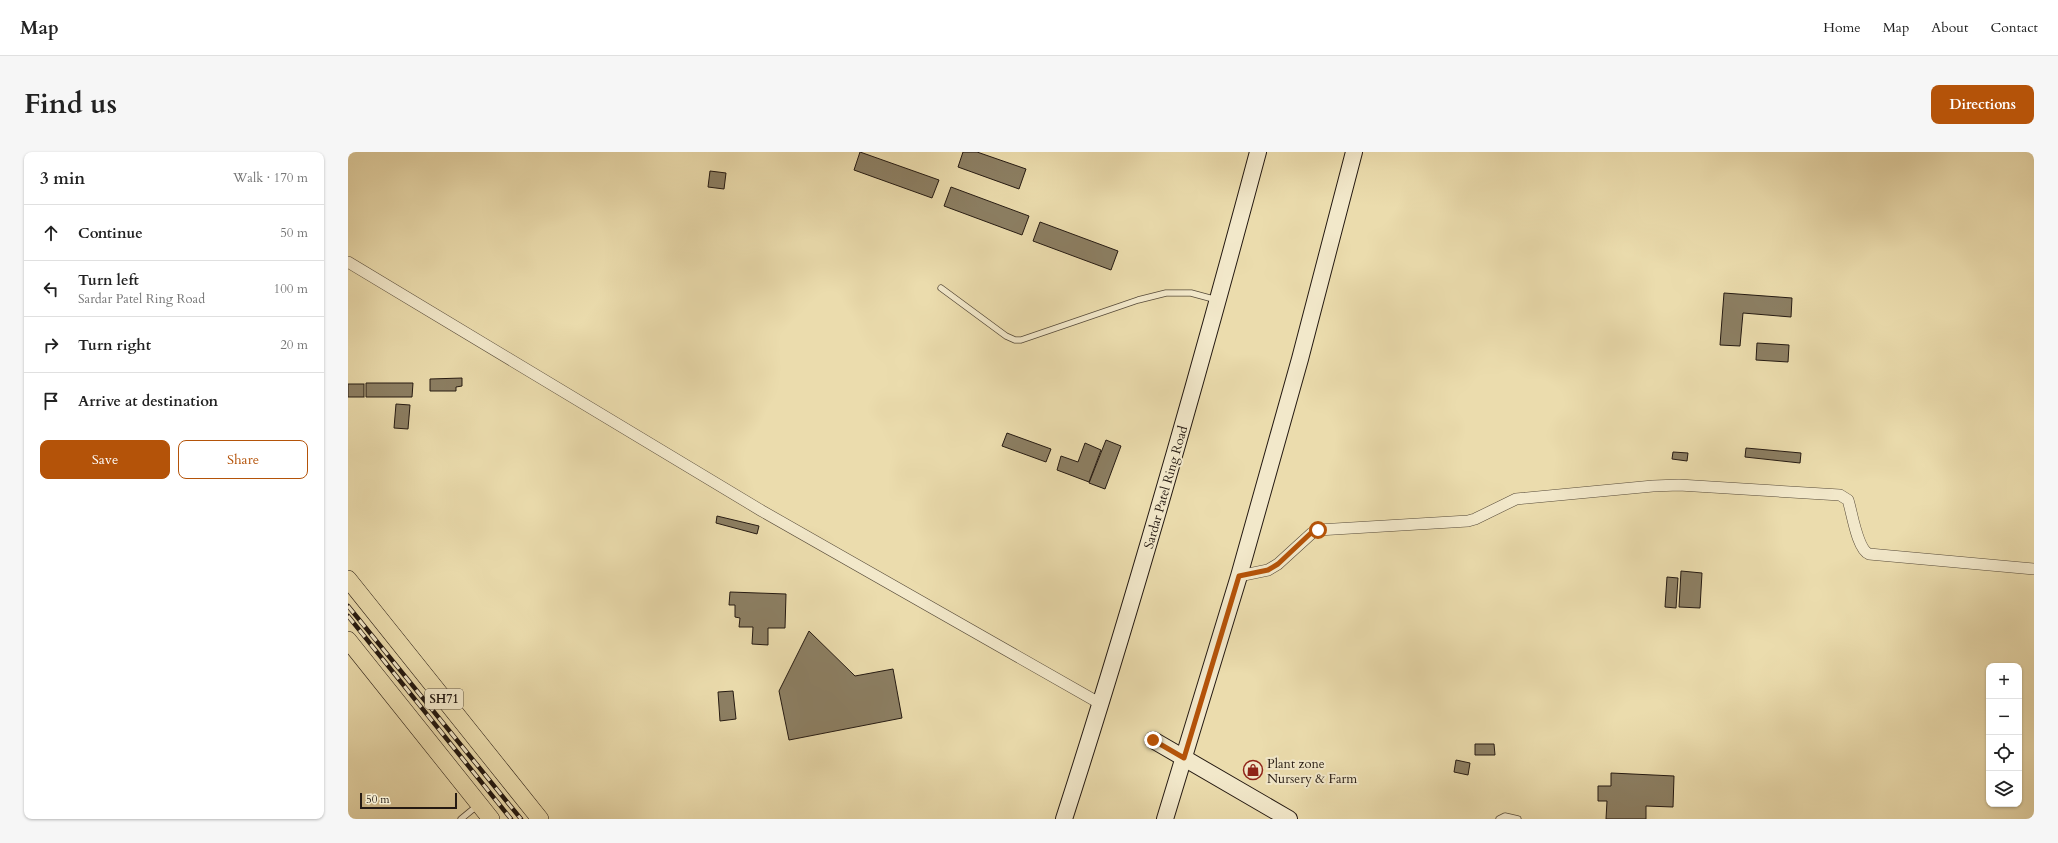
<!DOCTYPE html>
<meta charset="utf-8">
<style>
body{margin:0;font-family:Cardo,serif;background:#f6f6f6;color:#222}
.controls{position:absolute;right:12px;bottom:12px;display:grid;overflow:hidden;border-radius:8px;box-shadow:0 1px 3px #0004}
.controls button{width:36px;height:36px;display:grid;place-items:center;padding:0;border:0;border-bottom:1px solid #e0e0e0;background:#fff;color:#222;font:20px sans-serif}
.scale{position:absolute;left:12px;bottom:10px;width:97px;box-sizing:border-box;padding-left:4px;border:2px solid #251a12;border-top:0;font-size:11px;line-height:14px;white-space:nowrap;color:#251a12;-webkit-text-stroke:3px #f2e8ca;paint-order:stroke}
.stop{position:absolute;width:12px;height:12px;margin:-9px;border:3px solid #b45309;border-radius:50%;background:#fff}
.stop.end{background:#b45309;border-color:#fff;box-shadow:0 1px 4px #0008}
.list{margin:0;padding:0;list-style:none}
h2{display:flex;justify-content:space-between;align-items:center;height:52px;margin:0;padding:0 16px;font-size:17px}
h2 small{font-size:13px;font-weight:400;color:#767676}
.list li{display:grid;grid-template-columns:26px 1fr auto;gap:12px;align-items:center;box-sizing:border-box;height:56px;padding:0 16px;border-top:1px solid #e0e0e0}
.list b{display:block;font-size:15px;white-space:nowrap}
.list p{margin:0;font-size:13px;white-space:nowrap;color:#767676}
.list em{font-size:13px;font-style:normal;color:#767676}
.actions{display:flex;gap:8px;padding:12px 16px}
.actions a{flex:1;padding:9px 0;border:1px solid #b45309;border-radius:8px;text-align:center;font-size:14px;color:#b45309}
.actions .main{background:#b45309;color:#fff}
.icon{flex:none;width:22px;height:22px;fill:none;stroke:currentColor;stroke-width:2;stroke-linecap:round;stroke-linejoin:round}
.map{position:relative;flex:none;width:1686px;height:667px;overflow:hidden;border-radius:8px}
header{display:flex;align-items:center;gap:24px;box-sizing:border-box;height:56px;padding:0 20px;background:#fff;border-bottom:1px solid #e0e0e0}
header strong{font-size:19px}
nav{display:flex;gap:22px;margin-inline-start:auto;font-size:14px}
.intro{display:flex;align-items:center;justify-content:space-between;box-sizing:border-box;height:96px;padding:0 24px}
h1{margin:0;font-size:28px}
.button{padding:10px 18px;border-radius:8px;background:#b45309;color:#fff;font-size:14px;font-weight:700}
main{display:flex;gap:24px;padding:0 24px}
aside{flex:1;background:#fff;border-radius:8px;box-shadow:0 1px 3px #0004}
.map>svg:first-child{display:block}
.building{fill:#8c7f63;stroke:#251a12}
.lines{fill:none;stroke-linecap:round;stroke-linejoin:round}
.lane-casing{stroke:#564a39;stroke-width:7}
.street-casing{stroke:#564a39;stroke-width:12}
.secondary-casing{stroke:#251a12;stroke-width:18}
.primary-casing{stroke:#251a12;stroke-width:18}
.lane{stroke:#f2e8ca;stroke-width:5.5}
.street{stroke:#f2e8ca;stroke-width:11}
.secondary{stroke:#f2e8ca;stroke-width:16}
.primary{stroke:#ebdcad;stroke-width:17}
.rail-casing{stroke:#251a12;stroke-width:4.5}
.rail{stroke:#f2e8ca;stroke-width:3;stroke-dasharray:9;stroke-linecap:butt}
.route{stroke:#b45309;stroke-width:5}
.labels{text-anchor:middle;stroke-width:4;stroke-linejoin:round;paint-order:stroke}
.shield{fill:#f2e8ca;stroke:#625849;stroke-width:1}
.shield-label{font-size:12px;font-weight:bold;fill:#251a12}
.street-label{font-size:13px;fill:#251a12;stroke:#f2e8ca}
.poi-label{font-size:13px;fill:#251a12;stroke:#f2e8ca;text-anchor:start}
</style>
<header>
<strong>Map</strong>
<nav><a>Home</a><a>Map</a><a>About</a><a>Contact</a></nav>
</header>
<div class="intro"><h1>Find us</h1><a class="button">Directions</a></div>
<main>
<aside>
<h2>3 min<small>Walk · 170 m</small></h2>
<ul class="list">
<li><svg class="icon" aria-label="ahead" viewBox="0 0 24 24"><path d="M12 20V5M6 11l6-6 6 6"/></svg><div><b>Continue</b></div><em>50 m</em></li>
<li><svg class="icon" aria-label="left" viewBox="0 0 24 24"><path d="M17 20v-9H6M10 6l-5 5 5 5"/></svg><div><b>Turn left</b><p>Sardar Patel Ring Road</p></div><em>100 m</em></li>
<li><svg class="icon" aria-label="right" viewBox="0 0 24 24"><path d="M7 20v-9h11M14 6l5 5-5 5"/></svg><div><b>Turn right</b></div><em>20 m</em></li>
<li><svg class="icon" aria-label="arrive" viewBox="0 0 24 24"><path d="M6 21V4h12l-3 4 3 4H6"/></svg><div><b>Arrive at destination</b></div></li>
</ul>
<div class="actions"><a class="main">Save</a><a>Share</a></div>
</aside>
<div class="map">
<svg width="1686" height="667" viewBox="0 0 1686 667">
<rect width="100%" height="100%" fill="#ebdcad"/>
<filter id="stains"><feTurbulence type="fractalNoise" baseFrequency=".005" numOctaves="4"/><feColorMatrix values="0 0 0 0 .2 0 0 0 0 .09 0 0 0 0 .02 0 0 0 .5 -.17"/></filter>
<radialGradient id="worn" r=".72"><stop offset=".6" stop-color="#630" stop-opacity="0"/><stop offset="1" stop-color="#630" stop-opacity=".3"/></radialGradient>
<g class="building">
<path d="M512 0 591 28 584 46 506 18Z"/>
<path d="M615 0H629L678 17 671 37 610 15Z"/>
<path d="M362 19 378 21 376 37 360 35Z"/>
<path d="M603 35 681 64 674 83 596 54Z"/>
<path d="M692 70 770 99 763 118 685 89Z"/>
<path d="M1376 141 1444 146 1443 165 1395 161 1392 194 1372 193Z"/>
<path d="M1409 191 1441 193 1440 210 1408 208Z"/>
<path d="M114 226V234L108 235V239H82V227Z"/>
<path d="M18 231H65L64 245H18Z"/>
<rect x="0" y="232" width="16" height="13"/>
<path d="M48 252 62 253 60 277 46 276Z"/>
<path d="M659 281 703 297 698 310 654 294Z"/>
<path d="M758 288 773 294 757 337 741 331Z"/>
<path d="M737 291 753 298 741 330 709 318 713 304 730 310Z"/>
<path d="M1398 296 1453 301 1452 311 1397 305Z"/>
<path d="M1325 300 1340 301 1339 309 1324 307Z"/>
<path d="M369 364 411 374 409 382 368 371Z"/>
<path d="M1333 419 1354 421 1352 456 1331 455Z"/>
<path d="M1319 425 1330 426 1328 456 1317 455Z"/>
<path d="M382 440 438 442 437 476H420V493L404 492 405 475H391L392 466 387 465V453H381Z"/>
<path d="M461 479 507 524 545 517 554 566 441 588 431 539Z"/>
<path d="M385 539 388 567 372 569 370 540Z"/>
<path d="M1127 592H1146L1147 603H1127Z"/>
<path d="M1108 608 1122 611 1120 623 1106 620Z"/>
<path d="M1263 621 1326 624 1325 655 1298 654V667H1258L1259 649H1250V634H1263Z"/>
</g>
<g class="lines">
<defs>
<g id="lane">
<path d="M593 136 658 184 667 188H673L790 148 818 141H843L869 148"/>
<path d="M113 667 130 653"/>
<path d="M1151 667 1157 664 1170 667"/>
</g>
<g id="street">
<path d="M0 110 414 359 753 552"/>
<path d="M891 424 920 418 930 412 964 381 970 378 1120 369 1127 367 1168 347 1305 334 1331 333 1492 343 1500 348C1504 360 1509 397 1521 402L1686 417"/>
</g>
<g id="secondary">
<path d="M805 588 941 667"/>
<path d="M716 667C787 447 850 224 910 0"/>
<path d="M817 667 891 424 952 207 1006 0"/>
</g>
<g id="primary">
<path d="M0 427 192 667"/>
<path d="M0 488 143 667"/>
</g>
</defs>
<use href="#lane" class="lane-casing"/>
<use href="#street" class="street-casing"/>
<use href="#secondary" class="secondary-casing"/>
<use href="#primary" class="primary-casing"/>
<use href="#lane" class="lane"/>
<use href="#street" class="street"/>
<use href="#secondary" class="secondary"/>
<use href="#primary" class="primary"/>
<defs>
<g id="rail">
<path d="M0 454 173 667"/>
<path d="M0 464 163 667"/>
</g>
</defs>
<use href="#rail" class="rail-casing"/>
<use href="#rail" class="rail"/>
</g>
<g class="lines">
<path class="route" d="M805 588 836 606 891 424 920 418 930 412 964 380 970 378"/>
</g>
<defs>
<symbol id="shop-ring" viewBox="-11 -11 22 22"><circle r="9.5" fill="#f2e8ca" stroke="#8f2418" stroke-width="1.5"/><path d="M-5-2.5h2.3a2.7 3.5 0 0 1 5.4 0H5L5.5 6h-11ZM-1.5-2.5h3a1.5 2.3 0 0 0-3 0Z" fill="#8f2418"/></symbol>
</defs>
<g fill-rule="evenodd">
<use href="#shop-ring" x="894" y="607" width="22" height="22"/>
</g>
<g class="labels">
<rect class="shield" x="77" y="537" width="38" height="20" rx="3"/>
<g class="shield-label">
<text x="96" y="551">SH71</text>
</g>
<g class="street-label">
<text transform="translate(817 335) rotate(-74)" y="5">Sardar Patel Ring Road</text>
</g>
<g class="poi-label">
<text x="919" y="616">Plant zone<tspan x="919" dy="15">Nursery &amp; Farm</tspan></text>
</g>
</g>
<rect width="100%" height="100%" filter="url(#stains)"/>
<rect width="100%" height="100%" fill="url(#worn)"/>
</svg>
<div class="controls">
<button>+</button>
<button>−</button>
<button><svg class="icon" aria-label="locate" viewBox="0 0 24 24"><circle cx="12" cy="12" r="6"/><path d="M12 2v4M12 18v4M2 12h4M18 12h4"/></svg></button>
<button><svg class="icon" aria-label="layers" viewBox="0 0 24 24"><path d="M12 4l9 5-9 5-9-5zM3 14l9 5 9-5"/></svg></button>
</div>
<div class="scale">50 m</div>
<div class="stop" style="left:970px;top:378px"></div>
<div class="stop end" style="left:805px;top:588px"></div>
</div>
</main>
